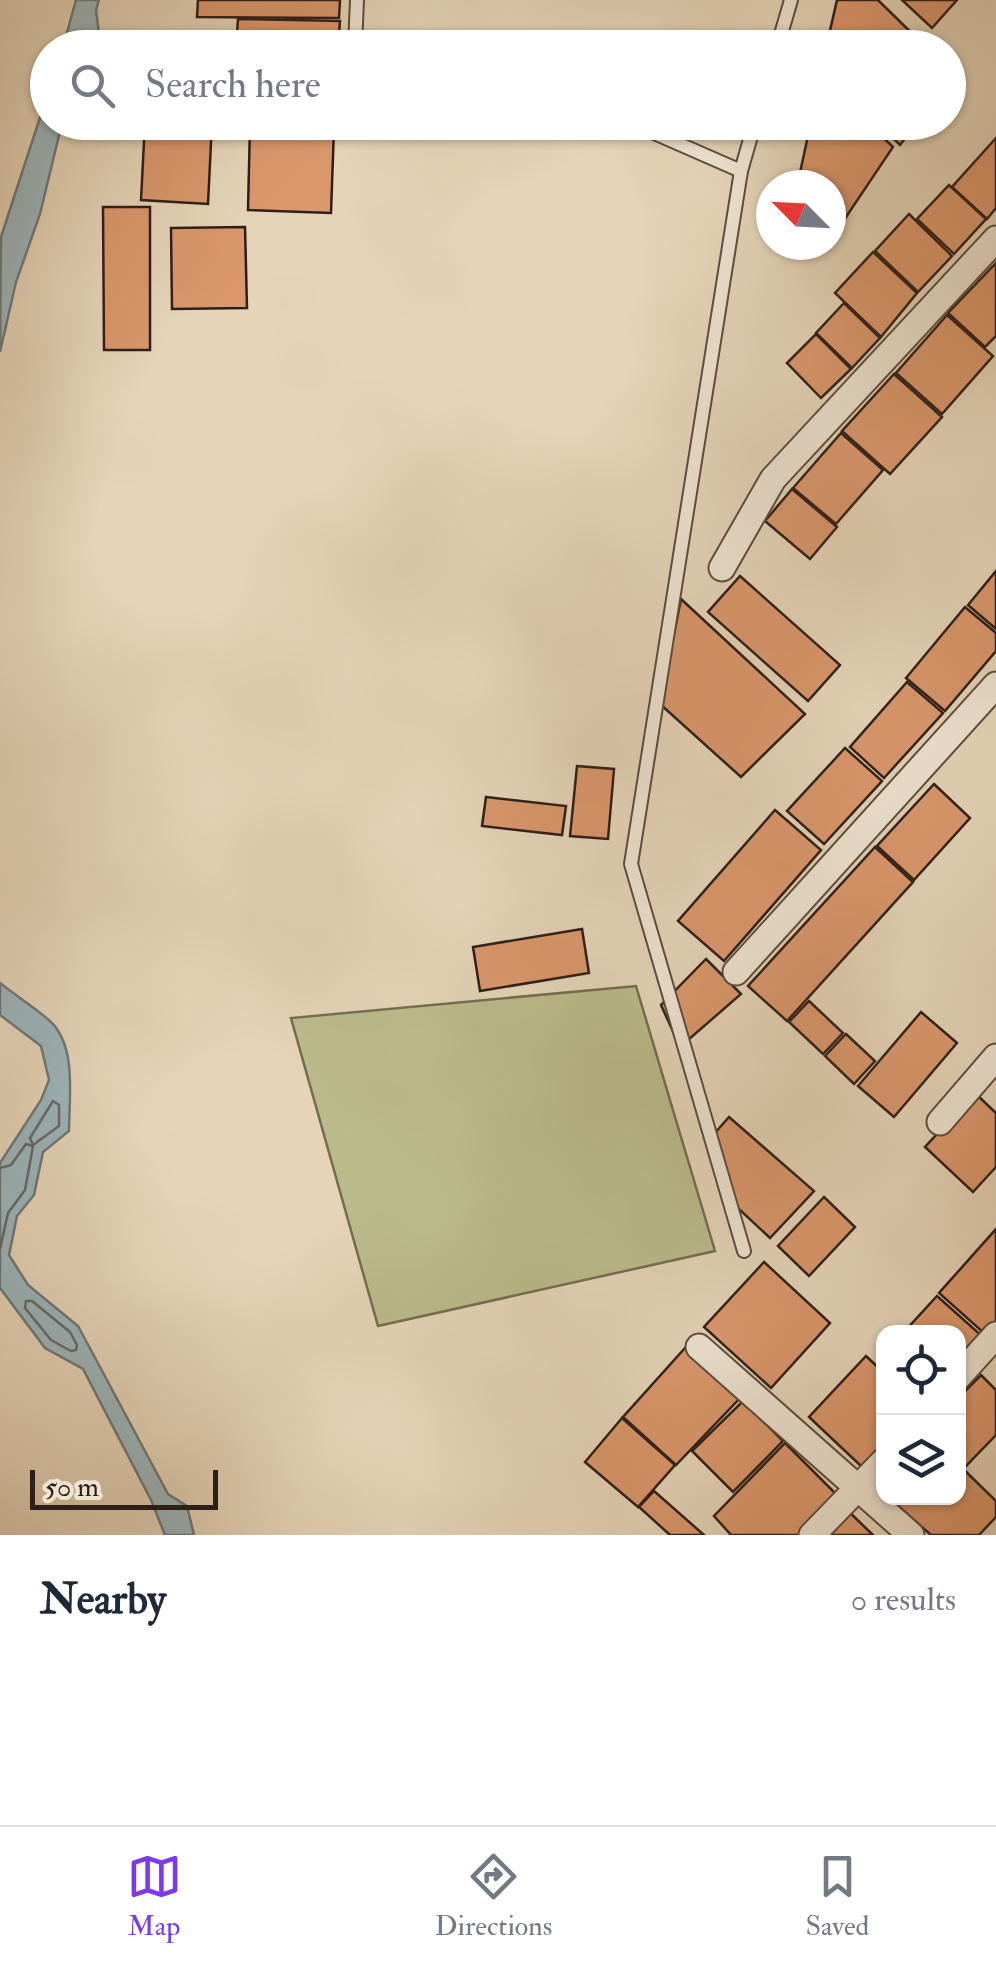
<!DOCTYPE html>
<style>
body{margin:0;font-family:"IM FELL Double Pica",serif;background:#f6f6f7;color:#1f2937}
.controls{position:absolute;right:30px;bottom:30px;display:grid;overflow:hidden;border-radius:20px;box-shadow:0 2px 8px #0004}
.controls button{width:90px;height:90px;display:grid;place-items:center;padding:0;border:0;border-bottom:2px solid #e0e1e3;background:#fff;color:#1f2937;font:50px sans-serif}
.compass{position:absolute;left:756px;top:170px;width:90px;height:90px;border-radius:50%;background:#fff;box-shadow:0 2px 8px #0004;rotate:294deg}
.scale{position:absolute;left:30px;bottom:25px;width:188px;box-sizing:border-box;padding-left:10px;border:5px solid #2f1f19;border-top:0;font-size:28px;line-height:35px;white-space:nowrap;color:#2f1f19;-webkit-text-stroke:8px #eee3d1;paint-order:stroke}
.list{margin:0;padding:0;list-style:none}
h2{display:flex;justify-content:space-between;align-items:center;height:130px;margin:0;padding:0 40px;font-size:42px}
h2 small{font-size:32px;font-weight:400;color:#747a83}
.icon{flex:none;width:55px;height:55px;fill:none;stroke:currentColor;stroke-width:2;stroke-linecap:round;stroke-linejoin:round}
.map{position:relative;flex:none;width:996px;height:1535px;overflow:hidden}
.search{position:absolute;background:#fff;box-shadow:0 2px 8px #0004;left:30px;right:30px;top:30px;height:110px;display:flex;align-items:center;gap:25px;box-sizing:border-box;padding:0 35px;border-radius:55px;color:#747a83;font-size:38px}
.sheet{height:290px;background:#fff}
nav{display:flex;justify-content:space-around;align-items:center;box-sizing:border-box;height:140px;border-top:2px solid #e0e1e3;background:#fff;font-size:28px;color:#747a83}
nav a{display:grid;justify-items:center;gap:5px}
nav .on{color:#7c3aed}
.map>svg:first-child{display:block}
.green{fill:#babb8b;stroke:#746d52;stroke-width:2.5}
.water{fill:#9cb5bb;stroke:#70797a;stroke-width:2.5}
.lines{fill:none;stroke-linecap:round;stroke-linejoin:round}
.shore{stroke:#666a6a;stroke-width:2.5}
.building{fill:#da976c;stroke:#2f1f19;stroke-width:2.5}
.lane-casing{stroke:#5c4c41;stroke-width:16}
.street-casing{stroke:#5c4c41;stroke-width:29}
.lane{stroke:#eee3d1;stroke-width:12}
.street{stroke:#eee3d1;stroke-width:25}
</style>
<div class="map">
<svg width="996" height="1535" viewBox="0 0 996 1535">
<rect width="100%" height="100%" fill="#e5d4b8"/>
<filter id="stains"><feTurbulence type="fractalNoise" baseFrequency=".002" numOctaves="4"/><feColorMatrix values="0 0 0 0 .2 0 0 0 0 .09 0 0 0 0 .02 0 0 0 .5 -.17"/></filter>
<radialGradient id="worn" r=".72"><stop offset=".6" stop-color="#630" stop-opacity="0"/><stop offset="1" stop-color="#630" stop-opacity=".3"/></radialGradient>
<path class="green" d="M636 986 715 1251 378 1326 291 1018Z"/>
<g class="water">
<path d="M76 0H99L96 10 100 42 95 47H63Z"/>
<path d="M47 96 48 122 62 123 40 214 16 282 0 352 1 237Z"/>
<path d="M0 983C16 996 36 1008 51 1022 77 1048 69 1097 69 1131L43 1152 34 1195 17 1216 9 1255 28 1285 78 1326 168 1494 187 1506 194 1535H165L151 1500 83 1369 45 1348 0 1288V1163L41 1100 49 1080 41 1046 0 1015Z"/>
</g>
<g class="lines">
<g class="shore">
<path d="M53 1101 59 1105V1126L33 1145 30 1138Z"/>
<path d="M0 1168 11 1165 26 1144 33 1146 25 1190 8 1213 0 1249"/>
<path d="M26 1301H32L70 1332 77 1345 76 1350 71 1351 51 1340 25 1308Z"/>
</g>
</g>
<g class="building">
<path d="M198 0H340L339 18 197 17Z"/>
<path d="M837 0H878L927 48H826Z"/>
<path d="M902 0H957L932 28Z"/>
<path d="M238 19 340 21 338 48H236Z"/>
<path d="M145 122H212L208 204 141 200Z"/>
<path d="M811 122H867L893 147 842 223 831 212V185H802L798 182Z"/>
<path d="M876 122H918L900 145Z"/>
<path d="M250 125 334 128 331 213 248 210Z"/>
<path d="M996 138V208L987 219 952 187Z"/>
<path d="M949 185 986 219 954 254 917 219Z"/>
<path d="M103 207H150V350H104Z"/>
<path d="M909 214 952 256 918 292 875 251Z"/>
<path d="M245 227 247 308 172 309 171 228Z"/>
<path d="M873 252 917 293 881 337 835 293Z"/>
<path d="M996 263V336L985 347 948 313Z"/>
<path d="M844 303 880 338 852 368 816 333Z"/>
<path d="M947 315 993 356 942 414 896 373Z"/>
<path d="M816 334 851 369 821 398 787 363Z"/>
<path d="M894 374 942 417 890 474 842 431Z"/>
<path d="M841 433 883 470 836 524 793 488Z"/>
<path d="M792 489 837 527 810 559 765 521Z"/>
<path d="M996 571V629L968 605Z"/>
<path d="M740 576 840 665 808 701 708 612Z"/>
<path d="M681 599 805 714 741 777 660 704Z"/>
<path d="M965 607 996 633V651L945 711 906 678Z"/>
<path d="M907 682 943 713 884 778 850 747Z"/>
<path d="M845 748 882 781 824 844 787 811Z"/>
<path d="M577 766 614 769 608 839 570 836Z"/>
<path d="M934 784 970 818 914 880 877 846Z"/>
<path d="M486 797 566 806 562 835 482 826Z"/>
<path d="M775 810 821 850 724 961 678 921Z"/>
<path d="M875 847 913 882 787 1021 748 986Z"/>
<path d="M582 929 589 973 480 991 473 947Z"/>
<path d="M706 959 741 994 680 1047 661 1005Z"/>
<path d="M809 1001 843 1033 823 1054 789 1022Z"/>
<path d="M921 1012 957 1043 894 1117 858 1086Z"/>
<path d="M846 1034 875 1061 854 1084 825 1056Z"/>
<path d="M975 1093 996 1113V1167L973 1192 925 1147Z"/>
<path d="M729 1117 814 1191 770 1238 725 1196 708 1141Z"/>
<path d="M824 1197 855 1227 809 1276 778 1246Z"/>
<path d="M996 1229V1321L985 1334 939 1293Z"/>
<path d="M764 1262 830 1323 771 1388 704 1327Z"/>
<path d="M937 1296 983 1337 958 1364V1332H904Z"/>
<path d="M685 1348 740 1398 676 1465 623 1417Z"/>
<path d="M866 1356 884 1373V1444L862 1467 809 1417Z"/>
<path d="M981 1375 996 1390V1435L965 1467 958 1461V1398Z"/>
<path d="M743 1401 783 1441 733 1492 692 1451Z"/>
<path d="M622 1418 675 1465 638 1507 585 1462Z"/>
<path d="M785 1443 839 1497 799 1535H731L714 1516Z"/>
<path d="M958 1464 996 1501V1517L979 1535H931L889 1498H958Z"/>
<path d="M654 1491 704 1535H670L639 1507Z"/>
<path d="M843 1506 873 1535H816Z"/>
</g>
<g class="lines">
<defs>
<g id="lane">
<path d="M357 0 355 46 362 48"/>
<path d="M777 48 791 0"/>
<path d="M629 122 741 171"/>
<path d="M744 1251 631 864 741 171 755 122"/>
</g>
<g id="street">
<path d="M722 568 773 479 996 239"/>
<path d="M736 972 996 685"/>
<path d="M940 1122 996 1057"/>
<path d="M699 1347 911 1535"/>
<path d="M958 1377 996 1335"/>
<path d="M812 1535 884 1461"/>
</g>
</defs>
<use href="#lane" class="lane-casing"/>
<use href="#street" class="street-casing"/>
<use href="#lane" class="lane"/>
<use href="#street" class="street"/>
</g>
<rect width="100%" height="100%" filter="url(#stains)"/>
<rect width="100%" height="100%" fill="url(#worn)"/>
</svg>
<div class="controls">
<button><svg class="icon" aria-label="locate" viewBox="0 0 24 24"><circle cx="12" cy="12" r="6"/><path d="M12 2v4M12 18v4M2 12h4M18 12h4"/></svg></button>
<button><svg class="icon" aria-label="layers" viewBox="0 0 24 24"><path d="M12 4l9 5-9 5-9-5zM3 14l9 5 9-5"/></svg></button>
</div>
<svg class="compass" viewBox="-18 -18 36 36"><path d="M0-13l5 13h-10z" fill="#e53935"/><path d="M0 13l5-13h-10z" fill="#747a83"/></svg>
<div class="scale">50 m</div>
<div class="search"><svg class="icon" aria-label="search" viewBox="0 0 24 24"><circle cx="10" cy="10" r="6"/><path d="M15 15l6 6"/></svg>Search here</div>
</div>
<section class="sheet">
<h2>Nearby<small>0 results</small></h2>
<ul class="list">
</ul>
</section>
<nav>
<a class="on"><svg class="icon" aria-label="map" viewBox="0 0 24 24"><path d="M3 6l6-2 6 2 6-2v14l-6 2-6-2-6 2zM9 4v14M15 6v14"/></svg>Map</a>
<a><svg class="icon" aria-label="directions" viewBox="0 0 24 24"><path d="M12 3l9 9-9 9-9-9zM9 14v-3h6M13 9l2 2-2 2"/></svg>Directions</a>
<a><svg class="icon" aria-label="saved" viewBox="0 0 24 24"><path d="M7 4h10v16l-5-4-5 4z"/></svg>Saved</a>
</nav>
